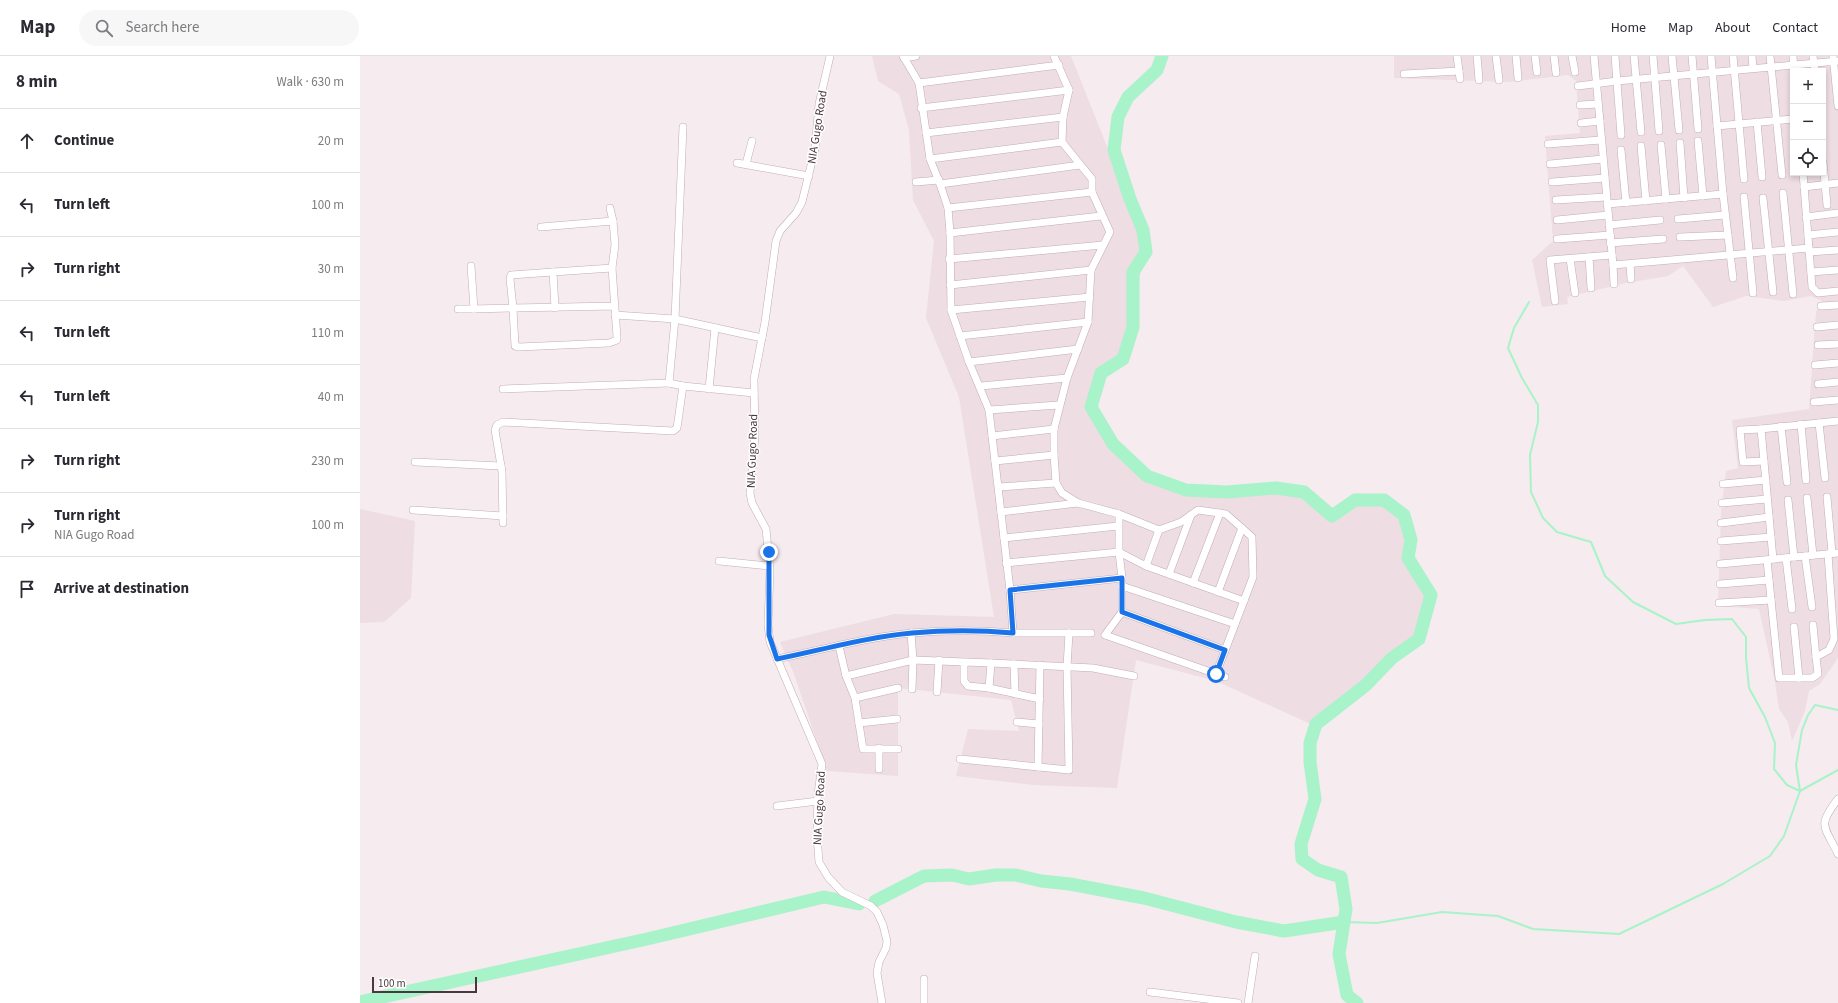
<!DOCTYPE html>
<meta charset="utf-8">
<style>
body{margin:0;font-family:"Source Sans 3",sans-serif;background:#f7f7f7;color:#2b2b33}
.controls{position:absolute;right:12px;top:12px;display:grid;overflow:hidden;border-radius:0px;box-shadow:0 2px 6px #0003}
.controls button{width:36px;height:36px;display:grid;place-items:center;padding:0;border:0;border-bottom:1px solid #e1e1e2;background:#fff;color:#2b2b33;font:20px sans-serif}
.scale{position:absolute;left:12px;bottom:10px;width:105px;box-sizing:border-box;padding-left:4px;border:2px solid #4b383f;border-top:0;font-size:11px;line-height:14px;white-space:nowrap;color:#4b383f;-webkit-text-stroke:3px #fff;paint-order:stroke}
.stop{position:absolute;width:12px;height:12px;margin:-9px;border:3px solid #1a73e8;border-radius:50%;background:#fff}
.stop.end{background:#1a73e8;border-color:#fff;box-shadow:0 1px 4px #0008}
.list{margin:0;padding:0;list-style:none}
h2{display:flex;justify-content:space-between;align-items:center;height:52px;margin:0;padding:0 16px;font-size:17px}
h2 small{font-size:13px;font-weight:400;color:#7c7c81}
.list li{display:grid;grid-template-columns:26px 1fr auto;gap:12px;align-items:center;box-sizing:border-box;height:64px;padding:0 16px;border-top:1px solid #e1e1e2}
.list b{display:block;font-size:15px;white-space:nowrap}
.list p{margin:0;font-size:13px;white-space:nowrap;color:#7c7c81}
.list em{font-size:13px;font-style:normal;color:#7c7c81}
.icon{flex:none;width:22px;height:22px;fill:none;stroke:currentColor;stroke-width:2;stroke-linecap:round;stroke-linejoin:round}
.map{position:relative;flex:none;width:1478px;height:947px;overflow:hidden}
header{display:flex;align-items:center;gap:24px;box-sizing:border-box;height:56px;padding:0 20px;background:#fff;border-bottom:1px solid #e1e1e2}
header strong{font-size:19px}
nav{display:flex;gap:22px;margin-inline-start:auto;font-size:14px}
.search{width:280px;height:36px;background:#f7f7f7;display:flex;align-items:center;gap:10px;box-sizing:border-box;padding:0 14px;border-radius:22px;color:#7c7c81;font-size:15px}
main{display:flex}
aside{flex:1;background:#fff}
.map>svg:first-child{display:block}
.residential{fill:#eedde2;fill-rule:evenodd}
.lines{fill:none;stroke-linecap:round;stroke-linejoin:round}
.stream{stroke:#a8f3c9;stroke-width:2}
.river{stroke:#a8f3c9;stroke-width:13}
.minor-casing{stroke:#c2adb4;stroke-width:8}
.minor{stroke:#fff;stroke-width:7}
.route{stroke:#1a73e8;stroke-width:5}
.labels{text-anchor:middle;stroke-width:3;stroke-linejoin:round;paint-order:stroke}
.street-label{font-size:12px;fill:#4b383f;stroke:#fff}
</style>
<header>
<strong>Map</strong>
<div class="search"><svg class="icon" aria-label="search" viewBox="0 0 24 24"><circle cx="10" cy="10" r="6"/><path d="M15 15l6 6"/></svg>Search here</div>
<nav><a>Home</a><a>Map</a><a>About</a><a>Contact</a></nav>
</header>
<main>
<aside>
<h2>8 min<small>Walk · 630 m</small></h2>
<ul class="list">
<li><svg class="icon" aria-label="ahead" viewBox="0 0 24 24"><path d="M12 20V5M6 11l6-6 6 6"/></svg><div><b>Continue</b></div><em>20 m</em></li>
<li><svg class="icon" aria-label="left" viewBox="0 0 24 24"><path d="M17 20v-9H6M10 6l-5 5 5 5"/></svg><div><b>Turn left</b></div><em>100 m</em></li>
<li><svg class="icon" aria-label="right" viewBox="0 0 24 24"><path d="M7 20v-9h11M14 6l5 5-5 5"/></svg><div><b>Turn right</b></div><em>30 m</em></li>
<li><svg class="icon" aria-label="left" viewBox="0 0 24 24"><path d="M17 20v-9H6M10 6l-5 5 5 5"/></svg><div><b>Turn left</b></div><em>110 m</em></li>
<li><svg class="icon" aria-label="left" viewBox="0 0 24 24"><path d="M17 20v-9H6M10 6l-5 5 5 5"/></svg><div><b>Turn left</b></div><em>40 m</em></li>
<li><svg class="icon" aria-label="right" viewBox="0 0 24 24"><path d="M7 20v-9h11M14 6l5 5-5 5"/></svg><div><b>Turn right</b></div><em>230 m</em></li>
<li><svg class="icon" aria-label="right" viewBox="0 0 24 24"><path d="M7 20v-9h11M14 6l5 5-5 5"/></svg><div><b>Turn right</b><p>NIA Gugo Road</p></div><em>100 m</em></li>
<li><svg class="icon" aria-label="arrive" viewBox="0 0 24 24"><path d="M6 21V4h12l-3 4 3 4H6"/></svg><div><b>Arrive at destination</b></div></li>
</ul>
</aside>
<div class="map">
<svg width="1478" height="947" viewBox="0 0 1478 947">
<rect width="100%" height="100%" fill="#f6ebee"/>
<g class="residential">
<path d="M512 0H711L785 186 773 266 765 298 742 317 731 351 760 394 787 420 821 432 866 436 895 434H932L944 436 972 459 991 447 1024 444 1044 459 1047 469 1048 502 1071 538 1059 583 955 670 856 625 776 604 757 732 674 729 596 720 608 673 659 675 651 644 538 632V720L467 715 434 618 420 586 534 558 634 561 599 341 566 262 574 185 553 144 549 74 539 38 518 25Z"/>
<path d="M1034 0H1478V602L1460 628 1449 635 1445 655 1432 685 1428 666 1419 653 1415 626 1399 553 1358 550 1361 456 1366 415 1378 412 1372 364 1449 353 1456 256 1462 245 1451 240 1424 245 1386 240 1353 251 1323 210 1308 220 1266 227 1207 241 1208 248 1182 251 1172 204 1193 185 1185 80 1220 77 1216 25 1208 19 1149 26 1034 22ZM1433 15H1463V117H1433Z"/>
<path d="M0 453 55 465 51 542 24 566 0 567Z"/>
</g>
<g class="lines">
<g class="stream">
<path d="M1169 246 1154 272 1148 292 1162 322 1178 349V366L1170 399 1171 436 1183 462 1197 476 1231 486 1245 520 1273 546 1316 568 1345 564 1372 563 1386 581V602L1389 632 1405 661 1415 687 1414 713 1427 729 1440 735"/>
<path d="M1440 735 1478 714"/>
<path d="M984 866 1017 867 1082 856 1138 860 1173 873 1259 878 1363 828 1410 800 1424 780 1440 735 1436 709 1442 674 1448 659 1455 649 1478 654"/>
</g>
<g class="river">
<path d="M802 0 797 14 768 41 758 61 754 94 770 143 783 174 786 196 773 216V271L763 303 741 317 731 351 753 388 787 420 826 434 867 436 916 432 944 436 972 460 995 444H1024L1044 459 1051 484 1048 502 1071 539 1059 583 1032 602 1006 629 956 668 950 687V706L955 743 941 788 942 803 958 814 981 821 986 853 979 898 987 939 997 947"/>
<path d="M515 845 564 820 592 819 609 823 636 819H656L681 825 710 828 784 842 876 866 924 875 984 866"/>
<path d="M0 946 287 883 464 841 499 848"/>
</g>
<defs>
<g id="minor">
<path d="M470 0 459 48 455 93 442 146 436 157 420 175 416 185 405 266 394 323 395 379 390 437 392 447 406 473 407 483 410 514 408 569 410 586 462 708 458 738 457 780 459 806 468 821 482 836 511 850 517 856 523 869 527 885 526 892 519 906 517 917 522 947"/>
<path d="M694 0 709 34 703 61 702 86 732 123V136L750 176 731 214 728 266 707 322 694 373V399L696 427 702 437 718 447"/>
<path d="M1097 0 1100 23"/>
<path d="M1117 0 1119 24"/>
<path d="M1136 0 1139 24"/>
<path d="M1156 0 1158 22"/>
<path d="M1175 0 1177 16"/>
<path d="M1194 0 1196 17"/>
<path d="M1212 0 1215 16"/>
<path d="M1234 0 1253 209 1449 192"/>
<path d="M1255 0 1261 79"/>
<path d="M1274 0 1281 76"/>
<path d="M1293 0 1299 75"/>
<path d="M1312 0 1319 74"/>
<path d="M1332 0 1338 73"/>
<path d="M1351 0 1363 138 1373 222"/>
<path d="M1373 0 1384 123"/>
<path d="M1392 0 1393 12"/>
<path d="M1410 0 1422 119"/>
<path d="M1433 0 1434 15"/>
<path d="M1453 0 1455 15"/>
<path d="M1473 0 1478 50"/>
<path d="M544 2 556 0"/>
<path d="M1044 18 1099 15"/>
<path d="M559 27 699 9"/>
<path d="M1218 30 1257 25 1478 5"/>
<path d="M1220 49 1238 48"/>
<path d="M561 52 709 34"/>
<path d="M1397 66 1402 121"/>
<path d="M1221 67 1240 65"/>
<path d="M1357 70 1433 63"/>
<path d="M566 77 703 61"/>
<path d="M1338 85 1343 140"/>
<path d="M1320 87 1324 142"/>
<path d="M1188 88 1241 84"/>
<path d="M1301 89 1306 143"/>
<path d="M1281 90 1286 145"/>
<path d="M1261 94 1266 147"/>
<path d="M570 103 702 86"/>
<path d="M1463 106 1467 149"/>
<path d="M377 107 449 120"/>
<path d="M386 108 392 85"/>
<path d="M1190 108 1243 103"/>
<path d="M1443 117 1452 231 1458 237 1478 235"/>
<path d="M556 126 579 124"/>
<path d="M1192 126 1245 122"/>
<path d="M580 128 720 109"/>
<path d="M1444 131 1478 127"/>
<path d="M1423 137 1433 238"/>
<path d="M1384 141 1393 237"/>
<path d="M1403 142 1413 236"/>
<path d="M1196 144 1246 141"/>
<path d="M1247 148 1363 138"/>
<path d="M250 152 253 165"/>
<path d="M588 152 732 136"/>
<path d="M1446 161 1478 157"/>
<path d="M1318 163 1365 159"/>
<path d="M1197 164 1248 159"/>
<path d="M1249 169 1300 164"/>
<path d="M181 171 253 165 255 189 252 212 257 281V284L249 287 159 291 155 290 153 252 255 250"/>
<path d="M590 177 741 160"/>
<path d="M1448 179 1478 176"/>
<path d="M1320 181 1368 179"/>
<path d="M1197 183 1250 179"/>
<path d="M1250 187 1303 183"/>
<path d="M1449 196 1478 194"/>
<path d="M1229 201 1231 232"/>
<path d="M589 203 743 189"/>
<path d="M1210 203 1215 237"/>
<path d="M1270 208 1271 223"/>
<path d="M1253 209 1254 228"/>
<path d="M111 210 114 253 153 252 150 223 151 219 193 216"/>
<path d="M1451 216 1478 214"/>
<path d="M590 229 731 214"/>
<path d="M1195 245 1190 204 1252 199"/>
<path d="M1461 250 1478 249"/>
<path d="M195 252 193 216 252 212"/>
<path d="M98 253H114"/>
<path d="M591 254 730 241"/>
<path d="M255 259 315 263 402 282"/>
<path d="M1457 271 1478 269"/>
<path d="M600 280 728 266"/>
<path d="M1458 289 1478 288"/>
<path d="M609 306 718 293"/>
<path d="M1455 309 1478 307"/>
<path d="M1458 328 1478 326"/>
<path d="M323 330 394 337"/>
<path d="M621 330 707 322"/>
<path d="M143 333 309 327 315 263 323 71"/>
<path d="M349 333 355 272"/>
<path d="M1454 346 1478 344"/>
<path d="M629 354 699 349"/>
<path d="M1459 367 1465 422"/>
<path d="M1441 368 1446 424"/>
<path d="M1421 370 1427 426"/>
<path d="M1401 373 1380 374 1383 406 1404 405"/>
<path d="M632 380 694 373"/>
<path d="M635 405 694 399"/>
<path d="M55 406 141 410"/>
<path d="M1363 428 1406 424"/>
<path d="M639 431 696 427"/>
<path d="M1467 441 1472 497"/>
<path d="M1447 442 1453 499"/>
<path d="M1428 444 1434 501"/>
<path d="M1362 447 1407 443"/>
<path d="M53 454 143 460"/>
<path d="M641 456 718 447 759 458 799 474 821 466 838 454 866 458 892 481 893 521 856 618"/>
<path d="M759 458V496L762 522V556L745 579 865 621"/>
<path d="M143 467 142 416 135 374 137 369 143 366 313 375 317 372 323 330 309 327"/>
<path d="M1361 467 1409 461"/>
<path d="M799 474 786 510 884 545"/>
<path d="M644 482 758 470"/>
<path d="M1361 485 1411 481"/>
<path d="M1445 500 1452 551"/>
<path d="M1426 502 1432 553"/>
<path d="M1413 503 1401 373 1478 365"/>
<path d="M1407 504 1419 622H1452L1458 618 1456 601 1469 594 1474 583 1468 498"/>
<path d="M359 505 409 510"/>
<path d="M646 507 759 496 786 510"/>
<path d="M1360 508 1478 497"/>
<path d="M809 518 831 459"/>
<path d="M833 527 860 457"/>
<path d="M1360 528 1409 524"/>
<path d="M762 530 875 568"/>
<path d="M650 534 762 522"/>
<path d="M858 536 882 472"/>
<path d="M1359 547 1411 544"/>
<path d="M762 556 865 594"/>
<path d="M1453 569 1456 601"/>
<path d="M1434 571 1439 622"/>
<path d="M551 577 553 604 552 633"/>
<path d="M653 577H731"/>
<path d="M479 590 486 620 495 642 503 693H538"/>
<path d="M417 603C462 594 507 581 552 577 586 574 619 574 653 577L650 534 629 354 609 306 591 254 590 177 588 152 580 128 570 103 559 27 543 0"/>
<path d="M631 607 733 612 774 620"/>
<path d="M654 608 655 638"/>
<path d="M486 620 553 604 631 607 629 632 608 630 604 625V606"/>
<path d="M629 632 680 643"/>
<path d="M577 636 579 604"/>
<path d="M495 642 538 632"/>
<path d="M657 666 679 668"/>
<path d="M499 667 537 663"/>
<path d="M600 703 709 714 707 611 709 577"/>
<path d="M678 711 680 609"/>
<path d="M519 713V692"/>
<path d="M1478 743C1457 770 1464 769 1478 798"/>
<path d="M417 750 458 745"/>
<path d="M564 923V947"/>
<path d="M790 936 878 947"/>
<path d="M888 947 895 900"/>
</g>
</defs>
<use href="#minor" class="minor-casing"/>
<use href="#minor" class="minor"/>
</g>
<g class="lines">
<path class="route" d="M409 496V579L417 603C462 594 507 581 552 577 586 574 619 574 653 577L650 534 762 522V556L865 594 856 618"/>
</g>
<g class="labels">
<g class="street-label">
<text transform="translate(457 71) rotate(-81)" y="4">NIA Gugo Road</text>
<text transform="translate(392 395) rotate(-88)" y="4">NIA Gugo Road</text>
<text transform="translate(459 752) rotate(-87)" y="4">NIA Gugo Road</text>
</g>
</g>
</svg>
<div class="controls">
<button>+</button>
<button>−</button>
<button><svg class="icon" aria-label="locate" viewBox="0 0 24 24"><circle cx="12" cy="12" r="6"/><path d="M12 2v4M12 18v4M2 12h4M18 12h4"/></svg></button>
</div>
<div class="scale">100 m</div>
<div class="stop" style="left:856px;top:618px"></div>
<div class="stop end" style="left:409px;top:496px"></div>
</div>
</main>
